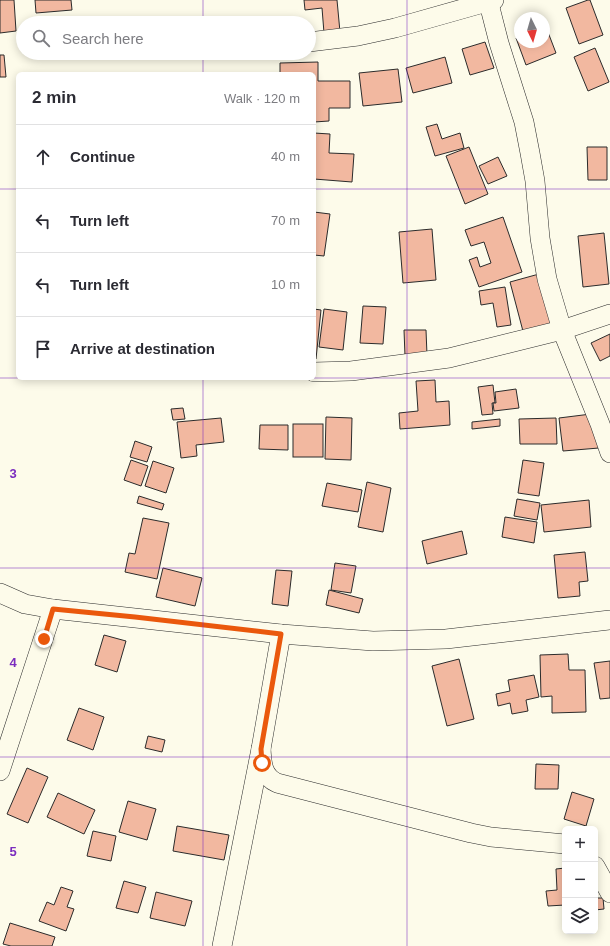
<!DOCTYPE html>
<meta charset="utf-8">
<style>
body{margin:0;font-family:Arial,sans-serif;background:#f2f2f3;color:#2b2b33}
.controls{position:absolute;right:12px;bottom:12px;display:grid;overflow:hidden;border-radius:6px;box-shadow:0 2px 10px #0003}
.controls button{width:36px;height:36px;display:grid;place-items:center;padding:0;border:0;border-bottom:1px solid #e1e1e2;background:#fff;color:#2b2b33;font:20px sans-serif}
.compass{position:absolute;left:514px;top:12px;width:36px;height:36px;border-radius:50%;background:#fff;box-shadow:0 2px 10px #0003;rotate:175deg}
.stop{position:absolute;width:12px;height:12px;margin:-9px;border:3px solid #ea580c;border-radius:50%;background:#fff}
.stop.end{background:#ea580c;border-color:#fff;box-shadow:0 1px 4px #0008}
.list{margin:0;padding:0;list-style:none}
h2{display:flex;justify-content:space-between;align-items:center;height:52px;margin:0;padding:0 16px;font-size:17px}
h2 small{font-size:13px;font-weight:400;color:#7c7c81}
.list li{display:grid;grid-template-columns:26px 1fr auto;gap:12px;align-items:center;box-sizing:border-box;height:64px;padding:0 16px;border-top:1px solid #e1e1e2}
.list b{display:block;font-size:15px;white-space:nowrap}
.list em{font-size:13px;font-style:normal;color:#7c7c81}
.icon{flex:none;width:22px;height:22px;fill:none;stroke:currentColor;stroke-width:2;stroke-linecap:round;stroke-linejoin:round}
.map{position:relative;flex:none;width:610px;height:946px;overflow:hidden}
.search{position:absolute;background:#fff;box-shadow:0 2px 10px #0003;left:16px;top:16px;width:300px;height:44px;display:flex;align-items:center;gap:10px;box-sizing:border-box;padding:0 14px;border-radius:22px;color:#7c7c81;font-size:15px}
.panel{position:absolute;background:#fff;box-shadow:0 2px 10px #0003;left:16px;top:72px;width:300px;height:308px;border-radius:6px}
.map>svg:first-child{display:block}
.building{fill:#f2b8a0;stroke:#2b2b2b}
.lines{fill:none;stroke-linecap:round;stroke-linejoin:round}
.minor-casing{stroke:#2b2b2b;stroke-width:20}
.minor{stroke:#fdfbea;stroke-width:19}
.route{stroke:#ea580c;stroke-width:5}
.grid{fill:none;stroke:#7b2cbf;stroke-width:1;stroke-opacity:0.55}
.grid-label{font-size:13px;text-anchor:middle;font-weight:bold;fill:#7b2cbf;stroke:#fdfbea;stroke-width:3;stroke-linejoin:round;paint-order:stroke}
</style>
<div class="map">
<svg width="610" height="946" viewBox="0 0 610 946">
<rect width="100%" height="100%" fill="#fdfbea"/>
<g class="building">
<path d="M0 0H14L16 31 0 33Z"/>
<path d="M35 0H71L72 10 36 13Z"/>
<path d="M304 0H337L340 32 324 33 322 8 305 10Z"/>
<path d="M588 0H590L603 35 579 44 566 8Z"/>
<path d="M544 27H546L556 53 526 65 516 38 520 36V42H544Z"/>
<path d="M485 42 494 68 470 75 462 49Z"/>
<path d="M595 48 609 82 588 91 574 57Z"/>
<path d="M0 55H4L6 77H0Z"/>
<path d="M445 57 452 83 413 93 406 68Z"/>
<path d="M318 62V81H350V108H329V121L314 122V74H280V63Z"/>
<path d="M398 69 402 102 363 106 359 73Z"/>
<path d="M437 124 442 139 460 133 464 148 435 156 426 127Z"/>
<path d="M314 133 330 134 329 153 354 154 352 182 314 179Z"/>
<path d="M469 147 488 194 465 204 446 156Z"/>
<path d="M587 147H607V180H588Z"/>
<path d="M498 157 507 176 488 184 479 166Z"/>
<path d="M314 212 330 214 324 256 314 255Z"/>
<path d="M503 217 522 272 479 287 469 260 477 257 480 267 491 263 484 242 471 246 465 230Z"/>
<path d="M432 229 436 280 403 283 399 232Z"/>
<path d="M604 233 609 284 583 287 578 236Z"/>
<path d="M539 274 553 327 524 335 510 282Z"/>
<path d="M505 287 511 325 497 327 493 303 481 305 479 291Z"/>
<path d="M363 306 386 307 383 344 360 343Z"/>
<path d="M314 309 321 310 316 359 314 358Z"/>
<path d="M324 309 347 312 343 350 319 347Z"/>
<path d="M404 330H426L427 355 405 356Z"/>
<path d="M610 334V356L600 361 591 343Z"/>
<path d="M435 380 436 402 449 401 450 425 400 429 399 413 418 411 416 381Z"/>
<path d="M493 385 495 403H492L493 414 482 415 478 387Z"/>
<path d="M516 389 519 408 494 411 493 403H496L495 392Z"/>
<path d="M183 408 185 419 173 420 171 409Z"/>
<path d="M591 414 599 448 563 451 559 418Z"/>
<path d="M326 417 352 418 351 460 325 459Z"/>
<path d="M221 418 224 442 196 445 197 456 181 458 177 422Z"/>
<path d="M556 418 557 444H520L519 419Z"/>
<path d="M500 419V426L472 429V422Z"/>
<rect x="293" y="424" width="30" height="33"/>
<path d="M260 425H288V450L259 449Z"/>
<path d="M135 441 152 447 147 462 130 457Z"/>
<path d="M131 460 148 466 141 486 124 480Z"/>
<path d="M523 460 544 463 539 496 518 493Z"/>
<path d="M153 461 174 468 166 493 145 486Z"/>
<path d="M367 482 391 488 383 532 358 527Z"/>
<path d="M327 483 362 490 358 512 322 506Z"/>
<path d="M139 496 164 504 162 510 137 503Z"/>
<path d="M517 499 540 503 537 520 514 516Z"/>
<path d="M589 500 591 527 544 532 541 505Z"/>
<path d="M505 517 537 522 534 543 502 537Z"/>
<path d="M143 518 169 523 157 579 125 572 129 553 135 554Z"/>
<path d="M462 531 467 554 427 564 422 541Z"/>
<path d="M585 552 588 581 579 582 580 596 558 598 554 555Z"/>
<path d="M335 563 356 566 351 593 331 590Z"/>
<path d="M163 568 202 578 195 606 156 597Z"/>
<path d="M276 570 292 571 288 606 272 604Z"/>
<path d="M329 590 363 599 359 613 326 605Z"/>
<path d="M104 635 126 641 117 672 95 665Z"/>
<path d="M568 654 569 670H585L586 712 552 713V696L541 697 540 655Z"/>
<path d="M459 659 474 719 447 726 432 666Z"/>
<path d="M610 661V698L600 699 594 663Z"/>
<path d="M534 675 539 697 526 700 528 711 512 714 510 703 498 706 496 694 510 691 508 680Z"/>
<path d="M79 708 104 717 93 750 67 740Z"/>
<path d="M148 736 165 740 162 752 145 748Z"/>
<path d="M536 764 559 765 558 789H535Z"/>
<path d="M27 768 48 777 28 823 7 814Z"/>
<path d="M572 792 594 799 586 826 564 819Z"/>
<path d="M58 793 95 810 84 834 47 817Z"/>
<path d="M128 801 156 809 147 840 119 832Z"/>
<path d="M177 826 229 835 224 860 173 851Z"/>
<path d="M93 831 116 836 111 861 87 856Z"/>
<path d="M565 868V905L548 906 546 891 557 890 556 869Z"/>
<path d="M124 881 146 887 138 913 116 908Z"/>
<path d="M61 887 73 891 67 907 74 909 66 931 39 921 47 902 54 905Z"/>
<path d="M156 892 192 901 185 926 150 918Z"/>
<path d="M596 898H603L604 909 595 910Z"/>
<path d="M10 923 55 937 52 946H11L3 944Z"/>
</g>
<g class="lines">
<defs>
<g id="minor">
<path d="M488 0 499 43 524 122 530 153 535 181 540 238 547 279 562 330 600 424 610 453"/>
<path d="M309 42 358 36 395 28 494 0"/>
<path d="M314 372 351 371 449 358 562 330 610 314"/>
<path d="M0 593 25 604 53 609 281 634 373 641 446 639 610 620"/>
<path d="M261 749C262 763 262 776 277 783L471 833 491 837 565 844"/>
<path d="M0 771 53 609"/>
<path d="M595 866 610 893"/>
<path d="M222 946 261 749 281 634"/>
</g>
</defs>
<use href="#minor" class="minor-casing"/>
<use href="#minor" class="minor"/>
</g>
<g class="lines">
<path class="route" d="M44 639 53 609 135 617 281 634 261 749 262 763"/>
</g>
<path class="grid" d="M203 0V23M407 0V946M203 53V74M0 189H18M314 189H610M0 378H610M203 378V946M0 568H610M0 757H610"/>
<g class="grid-label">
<text x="13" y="478">3</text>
<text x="13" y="667">4</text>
<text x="13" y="856">5</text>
</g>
</svg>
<div class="controls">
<button>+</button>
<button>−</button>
<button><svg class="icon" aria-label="layers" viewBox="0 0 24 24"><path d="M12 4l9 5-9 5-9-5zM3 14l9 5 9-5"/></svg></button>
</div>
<svg class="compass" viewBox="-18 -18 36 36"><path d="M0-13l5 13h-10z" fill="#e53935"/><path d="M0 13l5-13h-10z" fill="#7c7c81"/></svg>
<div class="stop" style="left:262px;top:763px"></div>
<div class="stop end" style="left:44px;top:639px"></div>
<div class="search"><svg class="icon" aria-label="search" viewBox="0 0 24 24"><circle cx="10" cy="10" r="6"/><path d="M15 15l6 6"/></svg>Search here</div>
<section class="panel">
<h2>2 min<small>Walk · 120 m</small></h2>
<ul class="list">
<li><svg class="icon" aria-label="ahead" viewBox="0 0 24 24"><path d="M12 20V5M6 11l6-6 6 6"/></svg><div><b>Continue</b></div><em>40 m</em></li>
<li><svg class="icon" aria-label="left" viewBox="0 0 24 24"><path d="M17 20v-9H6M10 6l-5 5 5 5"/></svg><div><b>Turn left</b></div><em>70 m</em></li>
<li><svg class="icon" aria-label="left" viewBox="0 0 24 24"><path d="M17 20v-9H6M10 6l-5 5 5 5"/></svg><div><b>Turn left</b></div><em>10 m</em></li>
<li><svg class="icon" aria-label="arrive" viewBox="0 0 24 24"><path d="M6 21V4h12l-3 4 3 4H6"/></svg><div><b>Arrive at destination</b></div></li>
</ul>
</section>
</div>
